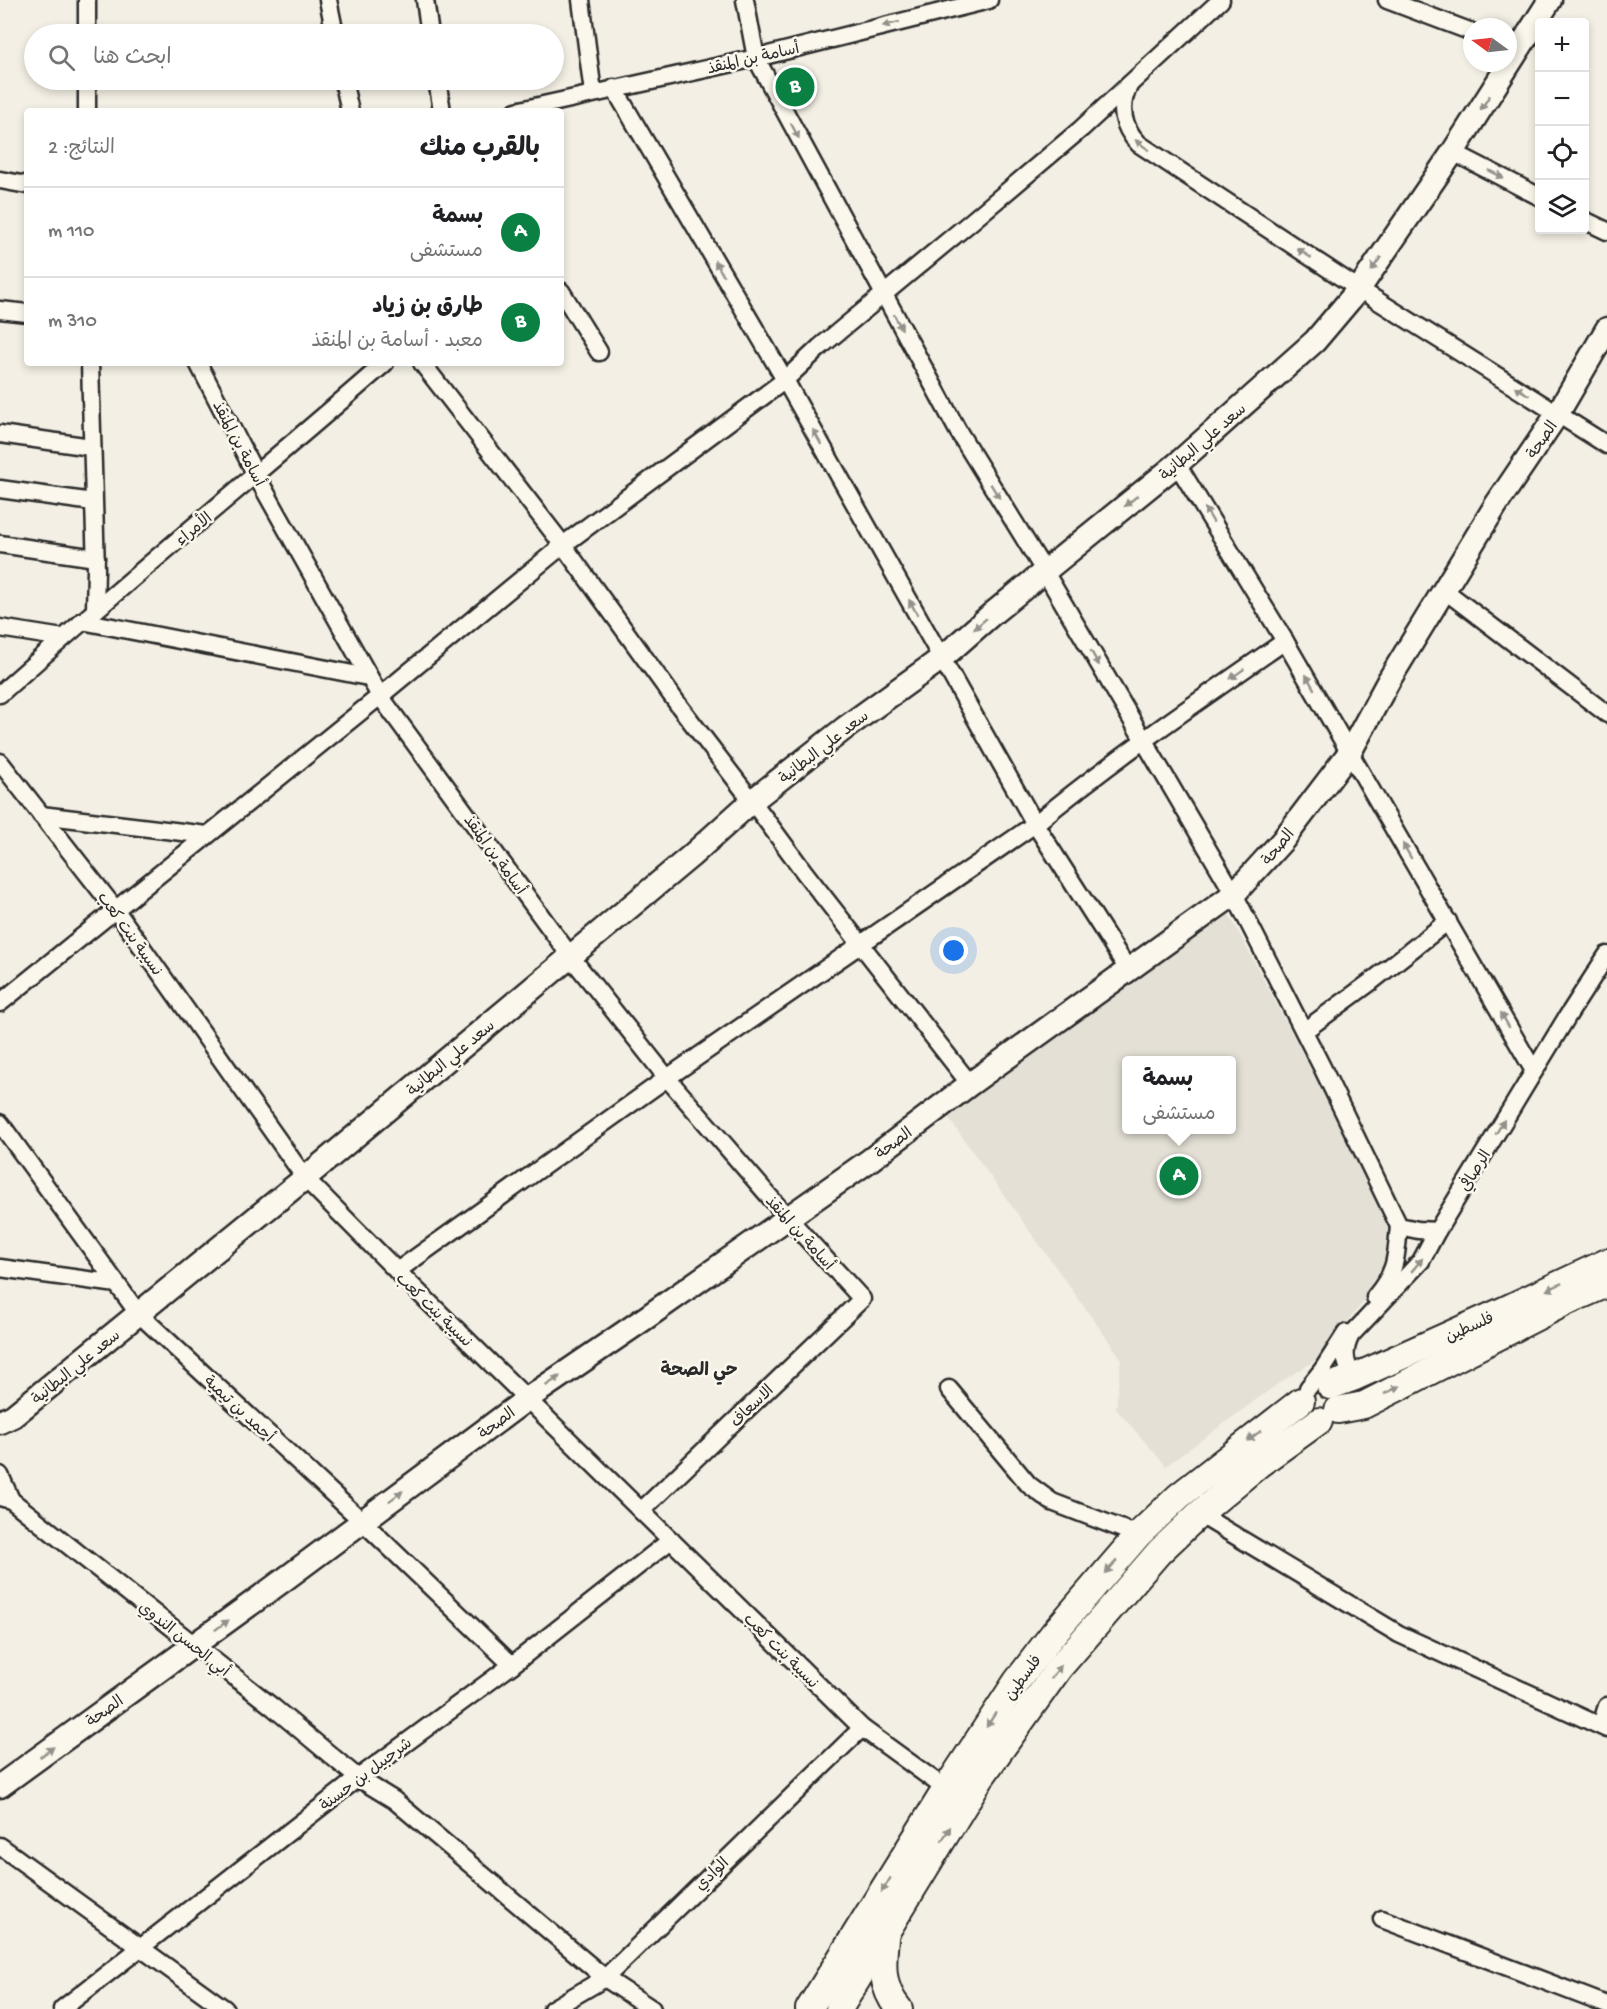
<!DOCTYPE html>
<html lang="ar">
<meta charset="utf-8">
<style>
body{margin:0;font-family:"Gochi Hand","Playpen Sans Arabic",sans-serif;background:#f6f6f6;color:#202124;direction:rtl}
.controls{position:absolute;right:18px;top:18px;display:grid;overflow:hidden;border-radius:6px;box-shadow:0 3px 9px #0003}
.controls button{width:54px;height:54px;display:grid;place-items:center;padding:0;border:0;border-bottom:2px solid #e0e0e0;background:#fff;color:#202124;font:30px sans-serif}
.compass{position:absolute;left:1463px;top:18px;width:54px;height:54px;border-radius:50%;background:#fff;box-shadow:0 3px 9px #0003;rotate:285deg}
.you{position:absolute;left:954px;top:951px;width:21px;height:21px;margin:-15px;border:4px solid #fff;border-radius:50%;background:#1a73e8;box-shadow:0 0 0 9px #1a73e833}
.badge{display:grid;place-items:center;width:39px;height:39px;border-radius:50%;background:#0b8043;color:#fff;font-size:20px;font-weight:700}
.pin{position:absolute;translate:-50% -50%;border:3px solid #fff;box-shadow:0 2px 6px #0006}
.popup{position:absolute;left:1122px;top:1056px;width:114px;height:78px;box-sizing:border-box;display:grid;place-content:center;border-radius:6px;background:#fff;filter:drop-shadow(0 2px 4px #0005);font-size:20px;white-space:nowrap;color:#757577}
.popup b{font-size:22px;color:#202124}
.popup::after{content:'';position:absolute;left:50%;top:100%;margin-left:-12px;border:12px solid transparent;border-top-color:#fff}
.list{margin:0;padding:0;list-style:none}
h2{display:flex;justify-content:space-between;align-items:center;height:78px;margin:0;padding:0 24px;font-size:26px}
h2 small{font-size:20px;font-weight:400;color:#757577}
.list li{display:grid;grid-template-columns:39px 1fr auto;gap:18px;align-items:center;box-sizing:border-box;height:90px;padding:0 24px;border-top:2px solid #e0e0e0}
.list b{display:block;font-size:22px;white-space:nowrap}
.list p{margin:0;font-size:20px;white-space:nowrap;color:#757577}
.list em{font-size:20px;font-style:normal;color:#757577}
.icon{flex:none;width:33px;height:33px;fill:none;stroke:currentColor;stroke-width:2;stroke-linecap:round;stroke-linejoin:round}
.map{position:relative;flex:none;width:1607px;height:2009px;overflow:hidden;direction:ltr}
.search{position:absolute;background:#fff;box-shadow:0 3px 9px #0003;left:24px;top:24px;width:540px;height:66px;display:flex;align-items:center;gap:15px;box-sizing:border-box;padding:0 21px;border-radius:33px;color:#757577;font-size:22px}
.panel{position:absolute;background:#fff;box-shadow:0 3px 9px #0003;left:24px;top:108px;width:540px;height:258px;border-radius:6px;direction:rtl}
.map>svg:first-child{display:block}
.built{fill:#e4e0d6;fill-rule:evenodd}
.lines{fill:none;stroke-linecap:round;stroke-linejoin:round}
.minor-casing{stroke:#2b2b2b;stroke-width:21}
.secondary-casing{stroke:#2b2b2b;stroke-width:27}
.primary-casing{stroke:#2b2b2b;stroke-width:30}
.minor{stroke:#fbf7ec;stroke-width:16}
.secondary{stroke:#fbf7ec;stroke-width:22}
.primary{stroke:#fbf7ec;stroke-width:26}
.oneway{fill:#93918c}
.labels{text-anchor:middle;stroke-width:5;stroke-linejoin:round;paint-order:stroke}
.street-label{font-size:16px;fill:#2b2b2b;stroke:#fbf7ec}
.neighbourhood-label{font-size:18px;font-weight:bold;fill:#2b2b2b;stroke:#fbf7ec}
</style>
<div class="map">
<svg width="1607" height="2009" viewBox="0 0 1607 2009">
<rect width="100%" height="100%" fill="#f3efe4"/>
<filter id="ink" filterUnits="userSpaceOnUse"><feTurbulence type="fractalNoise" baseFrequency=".0167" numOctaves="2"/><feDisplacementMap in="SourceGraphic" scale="12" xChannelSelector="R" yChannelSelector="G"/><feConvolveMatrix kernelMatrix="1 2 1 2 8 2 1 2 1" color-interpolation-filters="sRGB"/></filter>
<g filter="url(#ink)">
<path class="built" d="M1221 899 1407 1250 1314 1361 1279 1383 1166 1466 1116 1409 1121 1358 937 1102ZM1126 1060H1232V1130H1126Z"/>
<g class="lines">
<defs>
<g id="minor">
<path d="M328 0 335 34"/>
<path d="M425 0 430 34"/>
<path d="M581 0 593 93"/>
<path d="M745 0 756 58 958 431 1045 572 1234 894 1322 1067 1399 1226 1418 1230 1437 1231"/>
<path d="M1387 0 1472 32"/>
<path d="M87 34V0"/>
<path d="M343 80 350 111"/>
<path d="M437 80 442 111"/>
<path d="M1130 84C1118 106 1122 127 1139 144L1359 289 1607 445"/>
<path d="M614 88 785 380 1035 824 1129 971"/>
<path d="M87 111V80"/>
<path d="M516 111 756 58 989 0"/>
<path d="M1453 152 1540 197"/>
<path d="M0 180 27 185"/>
<path d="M1584 220 1607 231"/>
<path d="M561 291 599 352"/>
<path d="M0 310 27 313"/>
<path d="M90 363 96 570 95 609"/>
<path d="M198 363 256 475 380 696 571 957 667 1078 788 1218 862 1299 641 1511"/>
<path d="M422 363 563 545 680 707 752 801 805 873 970 1084"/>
<path d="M0 434 91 447"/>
<path d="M1177 464 1285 641 1534 1071"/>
<path d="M0 489 93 502"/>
<path d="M0 544 96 558"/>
<path d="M1444 590 1607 714"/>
<path d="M82 621 368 677"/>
<path d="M0 628 63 638"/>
<path d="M0 694C126 581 258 474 385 363"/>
<path d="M0 762 115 909 305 1178 397 1271 862 1728 946 1789"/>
<path d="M41 815 207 835"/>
<path d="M0 1003 380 696 563 545 785 380 820 347 972 221 1081 129 1221 0"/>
<path d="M1304 1031 1372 981 1448 921"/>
<path d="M0 1123 138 1313 362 1521 512 1665"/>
<path d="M0 1268 117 1284"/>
<path d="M397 1271 667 1078 1035 824C1115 758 1200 700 1285 641"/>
<path d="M1375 1297C1397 1271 1396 1258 1399 1226"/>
<path d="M1355 1377C1343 1364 1343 1350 1351 1335L1421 1261 1437 1231 1567 1017 1607 955"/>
<path d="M1308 1388 1323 1369 1346 1333"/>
<path d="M949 1389 1029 1485 1052 1502 1138 1535"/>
<path d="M0 1475 11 1500"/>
<path d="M0 1497 11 1500 274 1708 358 1778 394 1800 605 1978 652 2009"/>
<path d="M1199 1514 1399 1634 1607 1729"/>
<path d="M1601 1725 1607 1706"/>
<path d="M0 1846 225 2009"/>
<path d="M1382 1919 1607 2005"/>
<path d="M62 2009 358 1778 512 1665 671 1540"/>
<path d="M552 2009 605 1978 862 1728"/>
</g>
<g id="secondary">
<path d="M0 1422 13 1416 305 1178 691 856 752 801 845 728 942 658 992 614 1177 464 1315 341 1359 289 1453 152 1550 0"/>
<path d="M0 1786 285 1579 527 1399 647 1317 870 1160 970 1084 1234 894 1283 840 1350 752 1389 680 1444 590 1496 505 1558 413 1607 329"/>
</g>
<g id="primary">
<path d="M1330 1386 1355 1377 1500 1312 1607 1262"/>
<path d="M1338 1410 1364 1405 1568 1301 1607 1284"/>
<path d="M885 1939C882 1965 881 1988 899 2009"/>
<path d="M809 2009 946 1789 1017 1681 1053 1634 1138 1535 1179 1496 1301 1401"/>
<path d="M839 2009 981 1777 1059 1668 1159 1552 1199 1514 1259 1464 1319 1421"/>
</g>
</defs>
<use href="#minor" class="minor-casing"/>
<use href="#secondary" class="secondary-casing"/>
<use href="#primary" class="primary-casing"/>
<use href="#minor" class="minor"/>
<use href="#secondary" class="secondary"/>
<use href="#primary" class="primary"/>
</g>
<defs><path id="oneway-solid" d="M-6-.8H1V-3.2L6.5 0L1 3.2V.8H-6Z" transform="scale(1.5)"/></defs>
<g class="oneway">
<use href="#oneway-solid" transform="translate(891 24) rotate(166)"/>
<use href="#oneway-solid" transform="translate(1485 103) rotate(123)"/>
<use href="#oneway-solid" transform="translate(795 131) rotate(62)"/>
<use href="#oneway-solid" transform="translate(1142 145) rotate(-143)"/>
<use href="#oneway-solid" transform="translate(1496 174) rotate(27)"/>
<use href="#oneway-solid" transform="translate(1304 253) rotate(-147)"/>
<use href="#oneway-solid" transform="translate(1376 264) rotate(124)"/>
<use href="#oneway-solid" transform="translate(719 268) rotate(-120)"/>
<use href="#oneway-solid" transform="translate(898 322) rotate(61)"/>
<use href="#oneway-solid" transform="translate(1522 391) rotate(-148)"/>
<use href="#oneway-solid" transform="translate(817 437) rotate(-119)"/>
<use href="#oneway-solid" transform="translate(995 491) rotate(58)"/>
<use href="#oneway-solid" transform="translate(1131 501) rotate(141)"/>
<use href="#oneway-solid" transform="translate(1209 515) rotate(-121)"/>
<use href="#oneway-solid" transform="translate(913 607) rotate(-119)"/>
<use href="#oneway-solid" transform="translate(980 624) rotate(139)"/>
<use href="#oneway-solid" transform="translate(1095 658) rotate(60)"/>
<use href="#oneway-solid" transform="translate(1237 674) rotate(145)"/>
<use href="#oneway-solid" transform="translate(1310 682) rotate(-120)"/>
<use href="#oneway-solid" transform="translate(1407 851) rotate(-120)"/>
<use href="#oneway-solid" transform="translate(1505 1020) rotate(-120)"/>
<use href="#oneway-solid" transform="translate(1500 1127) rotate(-59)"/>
<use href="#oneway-solid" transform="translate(1417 1265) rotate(-50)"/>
<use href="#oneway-solid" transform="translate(1554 1287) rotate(155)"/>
<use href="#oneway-solid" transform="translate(553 1381) rotate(-34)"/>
<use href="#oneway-solid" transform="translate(1392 1390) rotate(-27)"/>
<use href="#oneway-solid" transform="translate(1254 1436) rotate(143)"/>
<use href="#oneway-solid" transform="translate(396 1496) rotate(-37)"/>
<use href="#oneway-solid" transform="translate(1111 1567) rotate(131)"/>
<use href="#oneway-solid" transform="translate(222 1625) rotate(-36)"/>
<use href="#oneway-solid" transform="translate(1056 1672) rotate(-53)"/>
<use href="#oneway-solid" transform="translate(991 1720) rotate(123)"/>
<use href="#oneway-solid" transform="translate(47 1752) rotate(-36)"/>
<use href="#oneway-solid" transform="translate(946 1834) rotate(-59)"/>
<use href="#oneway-solid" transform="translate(886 1885) rotate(122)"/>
</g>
</g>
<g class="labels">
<g class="street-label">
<text transform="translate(753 57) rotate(-13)" y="6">أسامة بن المنقذ</text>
<text transform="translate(1541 439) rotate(-56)" y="6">الصحة</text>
<text transform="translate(1202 441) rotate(-41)" y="6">سعد علي البطانية</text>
<text transform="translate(240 443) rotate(62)" y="6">أسامة بن المنقذ</text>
<text transform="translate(193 528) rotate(-40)" y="6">الأمراء</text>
<text transform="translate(823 746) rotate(-38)" y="6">سعد علي البطانية</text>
<text transform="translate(1277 846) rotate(-51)" y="6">الصحة</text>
<text transform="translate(496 854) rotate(54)" y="6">أسامة بن المنقذ</text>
<text transform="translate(131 933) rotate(54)" y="6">نسيبة بنت كعب</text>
<text transform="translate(450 1057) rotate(-40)" y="6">سعد علي البطانية</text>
<text transform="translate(893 1142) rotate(-37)" y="6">الصحة</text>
<text transform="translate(1474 1170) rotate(-59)" y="6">الرصافي</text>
<text transform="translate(801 1232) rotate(48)" y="6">أسامة بن المنقذ</text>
<text transform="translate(435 1309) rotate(44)" y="6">نسيبة بنت كعب</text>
<text transform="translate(1469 1326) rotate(-24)" y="6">فلسطين</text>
<text transform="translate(75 1366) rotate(-39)" y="6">سعد علي البطانية</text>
<text transform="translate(751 1405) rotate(-44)" y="6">الاسعاف</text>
<text transform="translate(240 1408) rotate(43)" y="6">أحمد بن تيمية</text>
<text transform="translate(496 1422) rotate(-37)" y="6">الصحة</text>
<text transform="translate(185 1638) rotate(38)" y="6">أبي الحسن الندوي</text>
<text transform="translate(782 1650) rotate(45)" y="6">نسيبة بنت كعب</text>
<text transform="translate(1022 1677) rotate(-54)" y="6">فلسطين</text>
<text transform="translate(104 1710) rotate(-36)" y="6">الصحة</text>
<text transform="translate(365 1773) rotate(-37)" y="6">شرحبيل بن حسنة</text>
<text transform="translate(711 1873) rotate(-44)" y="6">الوادي</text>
</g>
<g class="neighbourhood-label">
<text x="699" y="1375">حي الصحة</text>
</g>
</g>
</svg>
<div class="controls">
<button>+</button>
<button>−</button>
<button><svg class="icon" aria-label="locate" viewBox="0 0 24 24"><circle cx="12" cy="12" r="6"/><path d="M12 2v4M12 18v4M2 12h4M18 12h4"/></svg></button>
<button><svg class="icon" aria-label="layers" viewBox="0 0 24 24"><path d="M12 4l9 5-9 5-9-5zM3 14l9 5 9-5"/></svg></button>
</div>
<svg class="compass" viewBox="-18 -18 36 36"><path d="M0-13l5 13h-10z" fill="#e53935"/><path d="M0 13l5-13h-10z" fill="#757577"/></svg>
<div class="you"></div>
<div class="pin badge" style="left:1179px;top:1176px">A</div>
<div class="popup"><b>بسمة</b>مستشفى</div>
<div class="pin badge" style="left:795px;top:87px">B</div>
<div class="search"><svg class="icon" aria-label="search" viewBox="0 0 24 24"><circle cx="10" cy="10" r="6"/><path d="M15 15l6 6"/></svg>ابحث هنا</div>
<section class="panel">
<h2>بالقرب منك<small>النتائج: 2</small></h2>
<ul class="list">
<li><span class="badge">A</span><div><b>بسمة</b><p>مستشفى</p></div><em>110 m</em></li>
<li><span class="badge">B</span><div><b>طارق بن زياد</b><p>معبد · أسامة بن المنقذ</p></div><em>310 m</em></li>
</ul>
</section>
</div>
